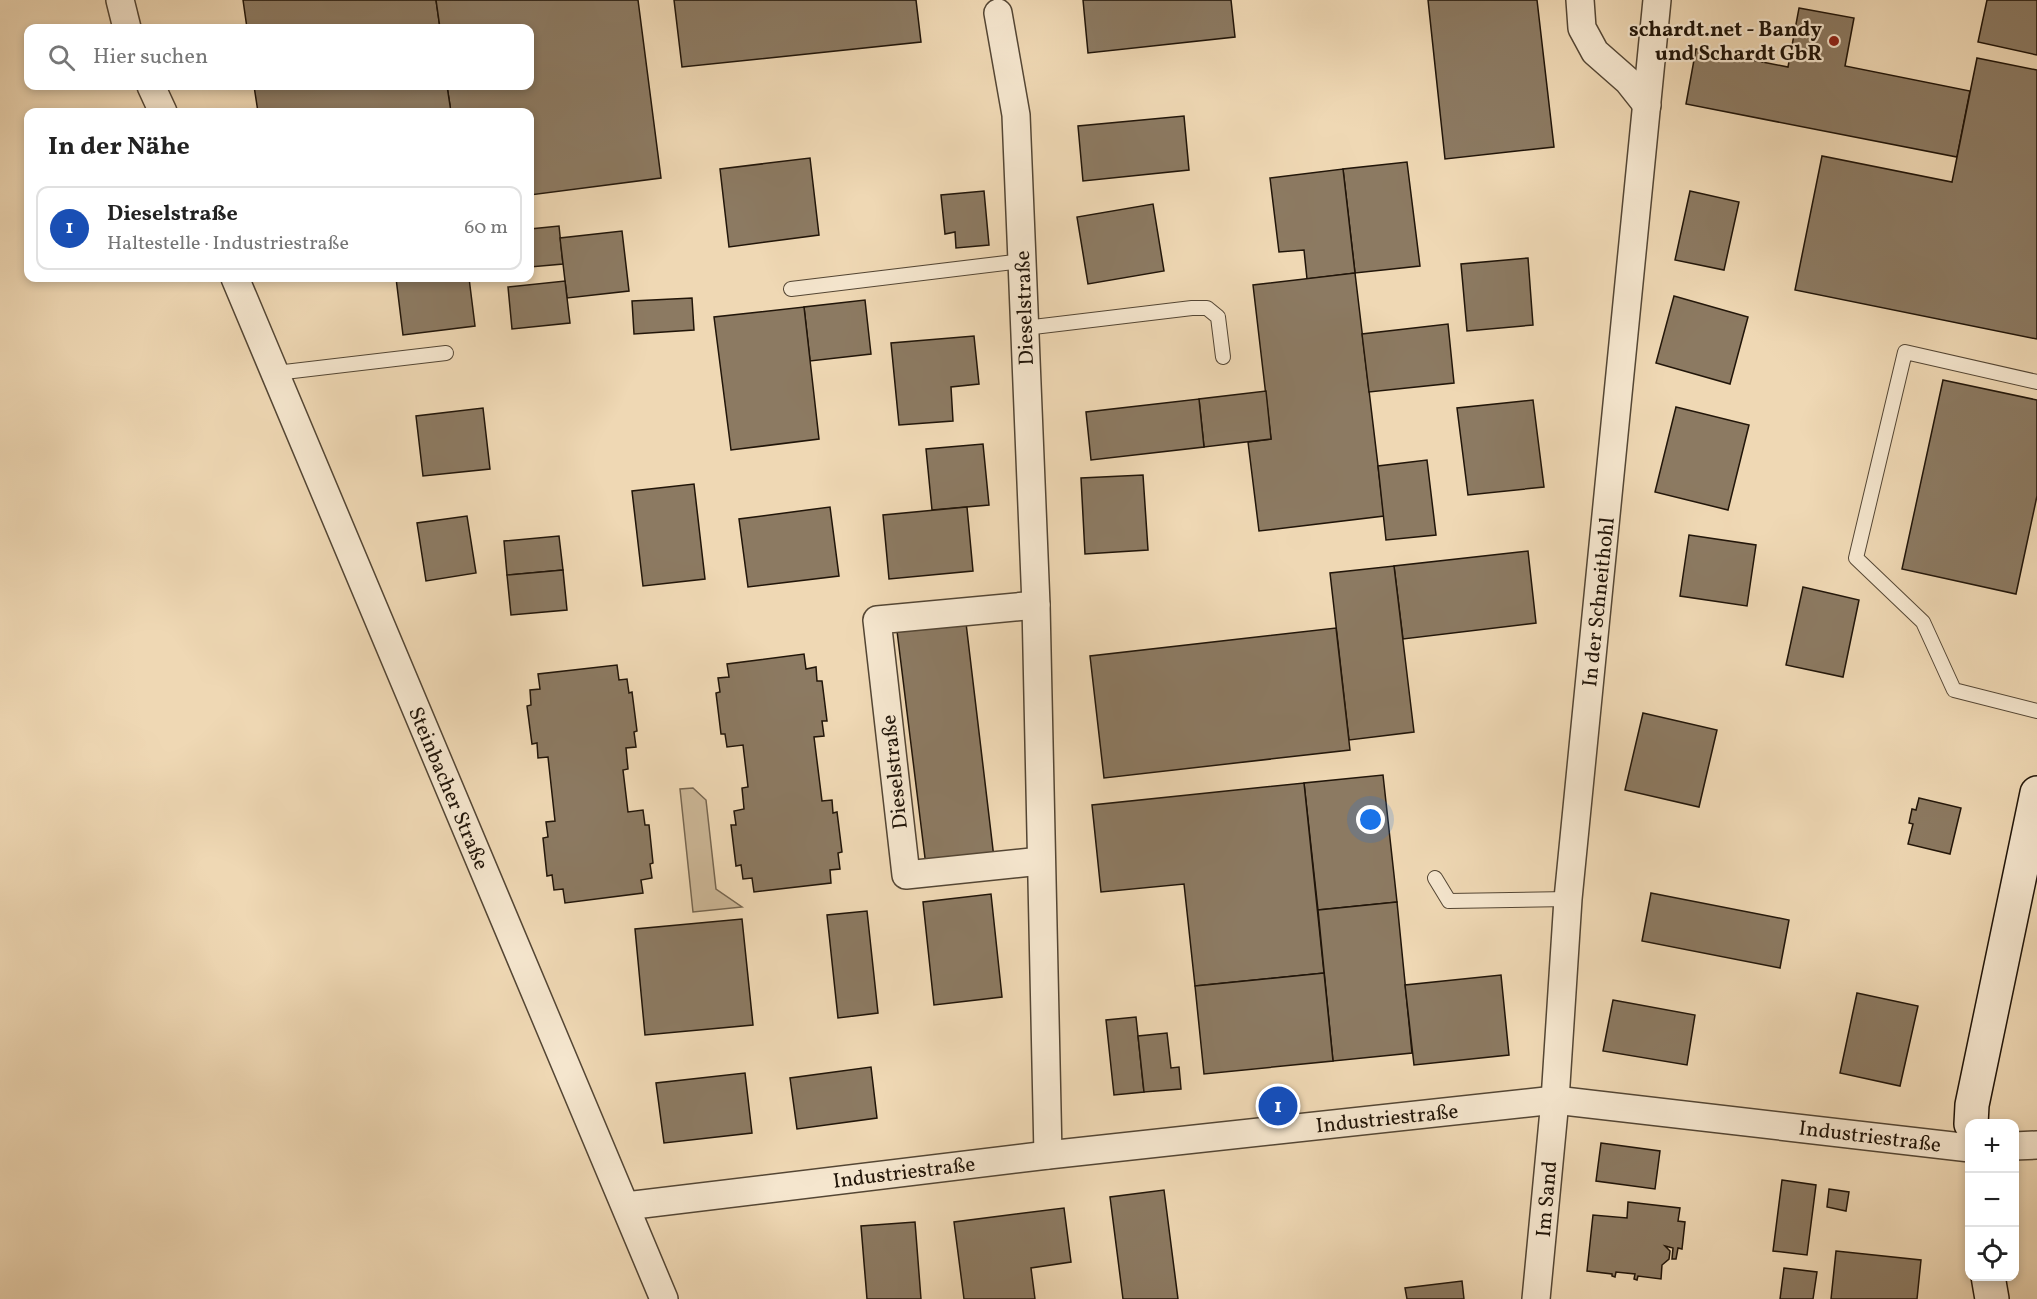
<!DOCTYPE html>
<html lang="de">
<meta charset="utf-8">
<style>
body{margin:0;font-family:Vollkorn,serif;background:#f2f2f2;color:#222}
.controls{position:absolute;right:18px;bottom:18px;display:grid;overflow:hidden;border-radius:12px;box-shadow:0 3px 9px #0003}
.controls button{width:54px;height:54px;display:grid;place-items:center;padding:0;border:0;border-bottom:2px solid #e0e0e0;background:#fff;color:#222;font:30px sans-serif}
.you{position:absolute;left:1371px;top:820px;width:21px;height:21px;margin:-15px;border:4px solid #fff;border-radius:50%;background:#1a73e8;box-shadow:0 0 0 9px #1a73e833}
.badge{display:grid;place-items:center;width:39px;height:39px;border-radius:50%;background:#0f766e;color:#fff;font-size:20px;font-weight:700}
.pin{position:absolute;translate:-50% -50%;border:3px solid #fff;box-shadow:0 2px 6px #0006}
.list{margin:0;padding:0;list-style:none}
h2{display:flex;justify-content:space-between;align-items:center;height:78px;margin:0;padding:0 24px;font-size:26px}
h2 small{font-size:20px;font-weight:400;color:#767676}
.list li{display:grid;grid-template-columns:39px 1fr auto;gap:18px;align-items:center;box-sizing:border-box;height:84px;margin:0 12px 12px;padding:0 12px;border:2px solid #e0e0e0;border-radius:12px}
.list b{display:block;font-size:22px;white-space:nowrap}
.list p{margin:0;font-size:20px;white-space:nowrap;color:#767676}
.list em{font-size:20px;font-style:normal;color:#767676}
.icon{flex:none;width:33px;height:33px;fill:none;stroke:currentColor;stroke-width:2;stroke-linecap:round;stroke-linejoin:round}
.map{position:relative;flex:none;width:2037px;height:1299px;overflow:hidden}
.search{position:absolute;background:#fff;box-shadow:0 3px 9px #0003;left:24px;top:24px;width:510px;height:66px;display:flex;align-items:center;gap:15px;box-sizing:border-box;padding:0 21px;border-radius:12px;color:#767676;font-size:22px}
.panel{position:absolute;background:#fff;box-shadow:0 3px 9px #0003;left:24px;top:108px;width:510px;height:174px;border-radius:12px}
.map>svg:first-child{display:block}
.green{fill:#ccb797;stroke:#766650;stroke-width:1.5}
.building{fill:#8c7a62;stroke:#211509;stroke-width:1.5}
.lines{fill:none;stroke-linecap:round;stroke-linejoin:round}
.lane-casing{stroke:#544634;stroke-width:16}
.street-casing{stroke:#544634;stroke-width:30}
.secondary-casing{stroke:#211509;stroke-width:36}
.lane{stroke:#f5e6ce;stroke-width:14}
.street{stroke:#f5e6ce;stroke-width:27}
.secondary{stroke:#f5e6ce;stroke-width:33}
.poi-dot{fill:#8f2418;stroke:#f5e6ce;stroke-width:2}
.labels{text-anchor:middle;stroke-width:4.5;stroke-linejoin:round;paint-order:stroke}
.poi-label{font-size:21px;font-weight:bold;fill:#211509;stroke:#f5e6ce;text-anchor:end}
.street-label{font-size:21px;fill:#211509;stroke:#f5e6ce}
</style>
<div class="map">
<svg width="2037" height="1299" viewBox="0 0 2037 1299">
<rect width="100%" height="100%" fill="#efd8b4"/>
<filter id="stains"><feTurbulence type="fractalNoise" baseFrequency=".00333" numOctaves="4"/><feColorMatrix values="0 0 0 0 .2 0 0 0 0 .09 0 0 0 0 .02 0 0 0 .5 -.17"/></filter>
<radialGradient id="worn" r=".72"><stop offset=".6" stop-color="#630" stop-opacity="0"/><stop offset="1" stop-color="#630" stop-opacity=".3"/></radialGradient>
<path class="green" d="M693 788 706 800 716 889 742 907 693 912 680 789Z"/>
<g class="building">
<path d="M243 0H436L440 28H247Z"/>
<path d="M436 0H638L661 178 530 195V112H451L447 86H530V28H440Z"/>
<path d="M674 0H916L921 42 682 67Z"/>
<path d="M1083 0H1231L1235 37 1088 53Z"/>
<path d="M1428 0H1537L1554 147 1445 159Z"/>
<path d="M1987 0H2037V55L1978 42Z"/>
<path d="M1799 8 1854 18 1845 66 1970 91 1957 157 1686 104 1696 49 1788 67Z"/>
<path d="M1977 58 2037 70V339L1795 290 1822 156 1952 182Z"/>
<path d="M254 86H447L451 112H258Z"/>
<path d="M1184 116 1189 170 1083 181 1078 126Z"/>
<path d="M810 158 819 235 729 247 720 169Z"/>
<path d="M1407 162 1420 266 1355 273 1343 169Z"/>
<path d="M1343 169 1355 273 1307 279 1304 250 1279 252 1270 178Z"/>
<path d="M984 191 989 245 956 248 955 232 945 234 941 195Z"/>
<path d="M1690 191 1739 202 1724 270 1675 260Z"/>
<path d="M1153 204 1164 271 1088 284 1077 217Z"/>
<path d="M559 226 563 264 530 267V229Z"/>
<path d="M622 231 629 291 567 298 560 238Z"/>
<path d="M1528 258 1533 325 1467 331 1461 264Z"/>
<path d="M1355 273 1384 516 1259 531 1248 442 1271 439 1253 285Z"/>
<path d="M322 278H355L322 281Z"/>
<path d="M396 278H469L475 326 403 335Z"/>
<path d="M565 281 570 323 512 329 508 287Z"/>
<path d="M1674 296 1748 317 1730 384 1656 363Z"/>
<path d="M692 298 694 330 634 334 632 301Z"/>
<path d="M865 300 871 354 810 361 804 307Z"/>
<path d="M804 307 819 439 731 450 714 317Z"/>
<path d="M1448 324 1454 383 1369 392 1362 334Z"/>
<path d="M974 336 979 384 951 387 953 421 899 425 891 343Z"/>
<path d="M1943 380 2037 400V496L2016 594 1902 569Z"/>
<path d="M1266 391 1271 439 1204 447 1199 399Z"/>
<path d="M1199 399 1204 447 1091 460 1086 412Z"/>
<path d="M1533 400 1544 487 1468 495 1457 408Z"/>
<path d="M1676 407 1749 425 1728 510 1655 492Z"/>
<path d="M483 408 490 469 423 476 416 416Z"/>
<path d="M983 444 989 505 932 510 926 449Z"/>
<path d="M1427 460 1436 535 1386 540 1378 466Z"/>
<path d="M1143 475 1148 550 1085 554 1081 478Z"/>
<path d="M694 484 705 579 643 586 632 491Z"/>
<path d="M830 507 839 576 748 587 739 519Z"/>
<path d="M967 507 973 571 889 579 883 515Z"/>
<path d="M467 516 476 573 426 581 417 523Z"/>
<path d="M1689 535 1756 545 1747 606 1680 596Z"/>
<path d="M559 536 563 570 507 575 504 541Z"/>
<path d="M1528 551 1536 623 1403 639 1394 566Z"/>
<path d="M1394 566 1414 732 1349 740 1330 573Z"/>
<path d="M563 570 567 610 511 615 507 575Z"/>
<path d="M1803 587 1859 600 1843 677 1786 665Z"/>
<path d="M966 623 994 858 926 866 897 631Z"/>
<path d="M1336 628 1350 750 1104 778 1090 656Z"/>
<path d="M804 654 806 669 816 667 817 681H822L827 721H822L824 736 814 737 822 801 832 800 833 813 837 812 842 852 838 853 840 869 830 870 831 883 754 892 752 878 743 879 741 865 736 866 731 825H736L734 811 744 809 742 788 748 787 743 745 727 747 725 734H721L716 693 720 692 718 678 729 677 727 664Z"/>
<path d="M617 665 619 680 627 679 629 693 632 692 637 731 634 732 636 747 626 748 628 769 623 770 628 812 643 810 645 825H649L653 863 650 864 652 878 641 880 643 893 565 903 563 889 554 890 552 875 547 876 543 838 548 837 546 822 555 821 548 757 538 758 537 743 532 744 527 706 531 705 530 690 540 689 538 674Z"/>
<path d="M1643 713 1717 730 1699 807 1625 790Z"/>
<path d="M1383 775 1397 902 1318 910 1304 783Z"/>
<path d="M1304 783 1324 973 1195 986 1184 884 1101 892 1092 805Z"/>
<path d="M1919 798 1961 808 1950 854 1908 844 1913 824 1909 823 1912 809 1916 810Z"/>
<path d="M1651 893 1789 920 1780 968 1642 941Z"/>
<path d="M991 894 1002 997 934 1005 923 902Z"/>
<path d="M1397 902 1412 1053 1333 1061 1318 910Z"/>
<path d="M867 911 878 1013 838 1018 827 915Z"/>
<path d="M742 919 753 1025 645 1035 635 929Z"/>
<path d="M1324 973 1333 1061 1204 1074 1195 986Z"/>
<path d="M1501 975 1509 1055 1414 1065 1405 985Z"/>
<path d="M1857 993 1918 1006 1900 1086 1840 1073Z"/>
<path d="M1613 1000 1695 1015 1687 1065 1603 1051Z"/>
<path d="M1136 1017 1144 1092 1114 1095 1106 1020Z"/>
<path d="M1167 1033 1171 1068 1179 1067 1181 1089 1144 1092 1138 1036Z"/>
<path d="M871 1067 877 1118 797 1129 790 1078Z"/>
<path d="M745 1073 752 1133 664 1143 656 1083Z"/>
<path d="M1601 1143 1660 1151 1655 1189 1596 1181Z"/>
<path d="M1782 1180 1816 1185 1807 1255 1773 1251Z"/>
<path d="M1829 1189 1849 1192 1846 1211 1827 1207Z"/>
<path d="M1164 1190 1178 1299H1123L1110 1197Z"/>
<path d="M1628 1202 1680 1208 1678 1221 1685 1222 1682 1249 1678 1248 1676 1259H1672L1673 1248 1665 1246 1670 1251 1669 1259 1662 1265 1661 1279 1638 1276 1637 1280 1634 1279 1635 1274 1616 1272 1615 1277 1612 1276V1274L1587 1271 1593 1215 1627 1218Z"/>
<path d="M1064 1208 1071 1262 1031 1268 1035 1299H964L954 1222Z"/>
<path d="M915 1222 921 1299H867L861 1226Z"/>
<path d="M1836 1251 1921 1260 1917 1299H1831Z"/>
<path d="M1784 1268 1817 1272 1813 1299H1780Z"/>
<path d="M1462 1281 1464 1299H1407L1405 1288Z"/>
</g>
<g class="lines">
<defs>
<g id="lane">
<path d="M791 289 1022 261"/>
<path d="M1025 328 1192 308H1207L1218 317 1223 357"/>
<path d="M276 373 446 353"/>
<path d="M2037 382 1905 352 1856 558 1923 622 1954 690 2037 711"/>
<path d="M1435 878 1449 901 1568 899"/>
</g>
<g id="street">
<path d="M120 0 127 28"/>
<path d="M1580 0 1582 28 1595 52 1628 81 1647 105"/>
<path d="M998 13 1016 115 1022 261 1036 605 1048 1155"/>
<path d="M151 86 163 112"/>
<path d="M235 278 664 1299"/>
<path d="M1036 605 877 620 906 875 1041 861"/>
<path d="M2014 1146 2037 1145"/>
<path d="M626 1206 1048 1155 1555 1100 1970 1148"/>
<path d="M1536 1299 1555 1100 1568 899 1657 0"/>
</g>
<g id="secondary">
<path d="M1971 1124 1972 1105 2037 793"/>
<path d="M1988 1276 1992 1299"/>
</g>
</defs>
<use href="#lane" class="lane-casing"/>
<use href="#street" class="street-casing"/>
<use href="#secondary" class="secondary-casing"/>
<use href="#lane" class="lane"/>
<use href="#street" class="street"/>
<use href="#secondary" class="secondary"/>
</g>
<circle class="poi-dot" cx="1834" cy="41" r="6"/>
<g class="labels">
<g class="poi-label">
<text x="1822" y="36">schardt.net - Bandy<tspan x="1822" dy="24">und Schardt GbR</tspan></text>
</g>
<g class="street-label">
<text transform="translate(1024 308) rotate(-92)" y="7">Dieselstraße</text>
<text transform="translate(1598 602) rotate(-84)" y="7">In der Schneithohl</text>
<text transform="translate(894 772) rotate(-96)" y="7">Dieselstraße</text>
<text transform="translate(449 788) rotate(67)" y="7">Steinbacher Straße</text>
<text transform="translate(1387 1118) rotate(-6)" y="7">Industriestraße</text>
<text transform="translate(1870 1136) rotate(7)" y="7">Industriestraße</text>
<text transform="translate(904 1172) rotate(-7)" y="7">Industriestraße</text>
<text transform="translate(1546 1199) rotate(-85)" y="7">Im Sand</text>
</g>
</g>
<rect width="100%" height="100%" filter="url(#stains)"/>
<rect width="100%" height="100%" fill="url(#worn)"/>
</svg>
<div class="controls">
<button>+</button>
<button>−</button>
<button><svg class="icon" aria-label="locate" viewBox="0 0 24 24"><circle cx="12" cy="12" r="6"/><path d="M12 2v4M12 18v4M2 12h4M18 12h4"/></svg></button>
</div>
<div class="you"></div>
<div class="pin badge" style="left:1278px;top:1106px;background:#1a4fb4">1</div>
<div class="search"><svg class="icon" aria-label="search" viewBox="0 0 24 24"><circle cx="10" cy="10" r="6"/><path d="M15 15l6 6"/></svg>Hier suchen</div>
<section class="panel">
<h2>In der Nähe<small></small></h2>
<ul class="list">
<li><span class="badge" style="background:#1a4fb4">1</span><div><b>Dieselstraße</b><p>Haltestelle · Industriestraße</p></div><em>60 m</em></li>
</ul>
</section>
</div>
